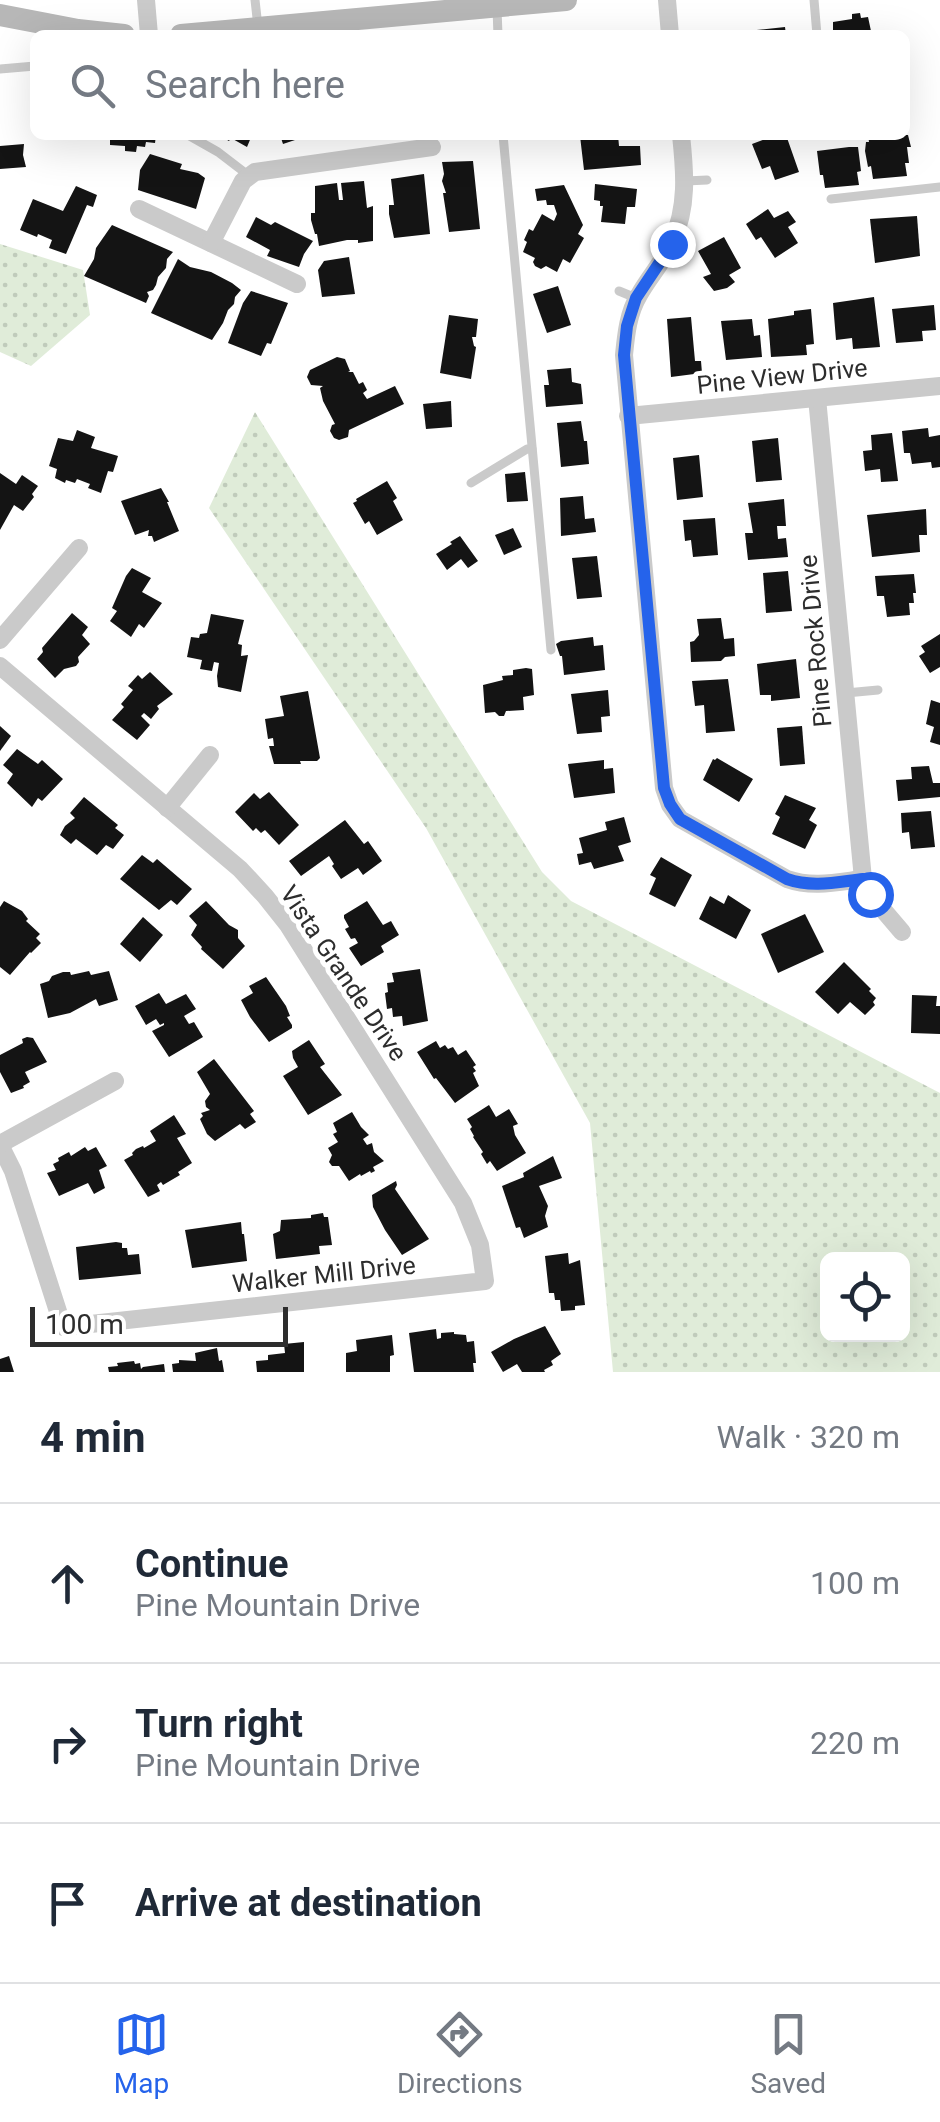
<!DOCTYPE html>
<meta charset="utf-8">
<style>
body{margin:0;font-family:Roboto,sans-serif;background:#f6f6f7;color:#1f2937}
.controls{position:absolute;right:30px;bottom:30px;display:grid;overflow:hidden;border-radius:15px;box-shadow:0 10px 40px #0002}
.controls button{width:90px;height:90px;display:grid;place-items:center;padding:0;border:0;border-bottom:2px solid #e0e1e3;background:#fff;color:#1f2937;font:50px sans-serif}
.scale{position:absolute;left:30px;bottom:25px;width:258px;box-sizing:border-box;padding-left:10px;border:5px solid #2d2d2d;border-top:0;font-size:28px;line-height:35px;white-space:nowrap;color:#2d2d2d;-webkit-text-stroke:8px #fff;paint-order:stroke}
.stop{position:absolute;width:30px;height:30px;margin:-22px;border:8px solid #2563eb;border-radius:50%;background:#fff}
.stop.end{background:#2563eb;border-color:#fff;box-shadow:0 2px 10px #0008}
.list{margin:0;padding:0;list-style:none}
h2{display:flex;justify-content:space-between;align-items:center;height:130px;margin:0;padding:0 40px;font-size:42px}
h2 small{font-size:32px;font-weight:400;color:#747a83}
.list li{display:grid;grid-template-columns:65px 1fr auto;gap:30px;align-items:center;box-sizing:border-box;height:160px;padding:0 40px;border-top:2px solid #e0e1e3}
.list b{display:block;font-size:38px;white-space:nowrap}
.list p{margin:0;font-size:32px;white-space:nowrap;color:#747a83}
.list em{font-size:32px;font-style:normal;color:#747a83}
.icon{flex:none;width:55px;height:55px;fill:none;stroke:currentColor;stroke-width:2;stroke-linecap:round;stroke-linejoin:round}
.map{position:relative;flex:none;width:940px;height:1372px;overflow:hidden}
.search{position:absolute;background:#fff;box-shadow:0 10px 40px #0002;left:30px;right:30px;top:30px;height:110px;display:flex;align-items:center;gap:25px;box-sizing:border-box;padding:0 35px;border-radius:15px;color:#747a83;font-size:38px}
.sheet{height:610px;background:#fff}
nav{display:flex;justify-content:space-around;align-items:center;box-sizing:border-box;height:140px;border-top:2px solid #e0e1e3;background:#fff;font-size:28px;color:#747a83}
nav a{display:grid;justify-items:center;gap:5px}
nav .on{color:#2563eb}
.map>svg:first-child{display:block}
.grass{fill:url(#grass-dots);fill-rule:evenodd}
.building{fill:#141414}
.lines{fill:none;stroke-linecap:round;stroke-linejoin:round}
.service{stroke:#cacaca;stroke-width:9}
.minor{stroke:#cacaca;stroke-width:18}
.secondary{stroke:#b7b7b7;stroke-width:22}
.route{stroke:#2563eb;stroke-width:12}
.labels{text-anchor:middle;stroke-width:10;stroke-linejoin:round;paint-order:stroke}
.street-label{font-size:25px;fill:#2d2d2d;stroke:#fff}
</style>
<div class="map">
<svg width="940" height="1372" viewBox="0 0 940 1372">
<defs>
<pattern id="grass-dots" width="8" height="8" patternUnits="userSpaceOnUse" patternTransform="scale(2.5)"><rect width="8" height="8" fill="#e0ecd9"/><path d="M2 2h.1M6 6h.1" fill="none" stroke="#c0cbbb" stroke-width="1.8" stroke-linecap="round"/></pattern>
</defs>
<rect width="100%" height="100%" fill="#fff"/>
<g class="grass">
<path d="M0 244 83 270 90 315 31 366 0 352Z"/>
<path d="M255 412 542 872 571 901 940 1093V1372H613L590 1123 426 828 209 508ZM828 1260H902V1334H828Z"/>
</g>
<g class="building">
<path d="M860 13 861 18 868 17 871 31H875L876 35H833V22L852 19V14Z"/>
<path d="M785 27 786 35H737V32Z"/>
<path d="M110 135H156L155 143 146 142 145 147 137 146 136 152 125 151V146L110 145Z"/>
<path d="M218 135H252L247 147 231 138 229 141Z"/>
<path d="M280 135H307V136L283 144Z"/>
<path d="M618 135 619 146H640L641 165 584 170 580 136Z"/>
<path d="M767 135H786L799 172 775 180 770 166 762 169 752 144 768 138Z"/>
<path d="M868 135H876L877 140 900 139V135H908L911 147H907L909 163H905L907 176 873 179 871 166 868 167 865 151 866 142H869Z"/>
<path d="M24 144 23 155 26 167 0 169V146Z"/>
<path d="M849 147H858L861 171 857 172 859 185 825 188 823 175H820L817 151Z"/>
<path d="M150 154 182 164 180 169 198 173 205 178 196 209 138 190 140 170Z"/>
<path d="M473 161 480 229 449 232 443 193H446L442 181 444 174 442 162Z"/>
<path d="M424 174 430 234 394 238 389 214V205H394L391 179Z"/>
<path d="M364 181 367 208 373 206V241L358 243V240H347L319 246 317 234H315L311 220V213H315V186L337 183 339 200H343L341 183Z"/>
<path d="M595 184 637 189 635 207H627L625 224 601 222 603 206H600V201L594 200Z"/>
<path d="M564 185 583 225 578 234 584 238 570 263 563 259 557 272 546 266 541 269 535 266 533 262 535 258 523 252 527 242 524 240 529 229 533 231 542 214 554 221 557 214 554 205H547L546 200 537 201 535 189Z"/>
<path d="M76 186 97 195 93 207 87 205 66 254 49 248 52 240 38 234 37 237 20 230 33 199 63 211Z"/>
<path d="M768 209 774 218 788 211 796 222 788 227 798 243 775 258 761 237 756 240 746 224Z"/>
<path d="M917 216 920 256 875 263 870 219Z"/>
<path d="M256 217 271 225 275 222 313 241 304 254 299 267 267 256 270 250 246 237Z"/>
<path d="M112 225 173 252 167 259 166 268 158 277 156 285 153 290 147 292 149 296 146 303 84 276 94 259 96 248Z"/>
<path d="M724 237 741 268 729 275 735 282 727 288 714 291 703 277 711 274 698 251Z"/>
<path d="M349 257 355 294 322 297 318 270 324 261Z"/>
<path d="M178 259 190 267 211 272 232 283 241 290 235 297 234 304 228 310 223 323 212 340 151 313Z"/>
<path d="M558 286 571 325 547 333 533 294Z"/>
<path d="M251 291 288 303 271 344 267 343 261 356 228 343 243 303Z"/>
<path d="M874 297 880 347 853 349 852 338 836 340 833 303Z"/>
<path d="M934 305 936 330 922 331 923 341 896 343 892 309Z"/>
<path d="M811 309 814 344 806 345 807 355 771 357 768 319 794 315V311Z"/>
<path d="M449 315 478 319 476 337H472L474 346 476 347 471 379 440 373Z"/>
<path d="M691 317 695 361H701L702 373 671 377 667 319Z"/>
<path d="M752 319 754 336 760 335 762 357 726 360 721 321Z"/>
<path d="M337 357 345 359 350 371 348 372H353L359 384 363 382 367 390 363 393 367 399 395 386 404 404 349 430 348 437 339 440 334 438 330 431 332 425 335 424 323 401 320 388 323 386 311 385 307 377 310 370Z"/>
<path d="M571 368 572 382 581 384 583 404 546 407 544 385H549L547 370Z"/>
<path d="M451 401 452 427 426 429 423 404Z"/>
<path d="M581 421 584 441H587L589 464 561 467 557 423Z"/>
<path d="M928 428 929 437 940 435V467L932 468 931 462 912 464 910 453H904L902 431Z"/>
<path d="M77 430 95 437 91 448 118 456 113 472 108 471 101 493 88 488 90 484 77 479 75 483 66 480 65 483 55 478 57 469 49 466 58 438 73 441Z"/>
<path d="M892 433 898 481 881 482 880 469 865 471 863 451 872 450 871 435Z"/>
<path d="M778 438 782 480 756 482 752 441Z"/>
<path d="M699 455 703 497 677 500 673 458Z"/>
<path d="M525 472 528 501 507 502 505 474Z"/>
<path d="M0 473 16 484 22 475 38 486 32 494 34 497 23 511 14 505 0 530Z"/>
<path d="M387 481 397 498 393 501 403 520 377 535 369 521 365 524 353 503 357 501 356 499Z"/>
<path d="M161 488 169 502H167L179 531 154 542 152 536H148L149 530 135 535 121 501Z"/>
<path d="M583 496 585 519 594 518 596 532 561 536 560 498Z"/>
<path d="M784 499 786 526H777L778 539 786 538 788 557 748 560 745 533H753L748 503Z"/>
<path d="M926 509 927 535H919L920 552 872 557 867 515Z"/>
<path d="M715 518 718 555 693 557 691 540 685 541 683 520Z"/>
<path d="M513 528 522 547 504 555 495 535Z"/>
<path d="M460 536 478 561 468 568 461 559 447 570 436 554 452 544 450 542Z"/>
<path d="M597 556 602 597 577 599 572 558Z"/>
<path d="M132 568 151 578 142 592 162 603 144 628 139 624 131 637 110 621 117 611 112 608 126 576Z"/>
<path d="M788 571 792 611 766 613 763 573Z"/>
<path d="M914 574 916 593H913L914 603H909L910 615 887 617 884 596H877L875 576Z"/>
<path d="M72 613 88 627 82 635 90 644 78 657 79 662 76 666 64 669 55 678 37 659 43 652 42 648Z"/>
<path d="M211 614 244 620 238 644 242 645 241 656 248 655 241 692 218 687 217 676 219 663 214 662 212 671 200 669 202 660 187 657 191 637 199 638 200 634 207 633Z"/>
<path d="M721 618 724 639 734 638 735 656 725 657 721 661 691 662 690 642 694 641 699 635 697 619Z"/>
<path d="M940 634V667L930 673 919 656 925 652 921 646Z"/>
<path d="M593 637 594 646 603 645 605 670 564 675 562 656H560L556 644 561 641Z"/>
<path d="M796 659 800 698 771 701V695H760L757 664Z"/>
<path d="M526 668 532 669 534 695 523 697 524 710 506 711 504 716H499L495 712 485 713 483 685 503 680 502 676 513 675V670Z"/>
<path d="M150 672 173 694 157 706 159 709 151 719 144 713 141 716 150 725 137 740 112 720 124 707 121 704 133 690 128 686 138 675 142 679Z"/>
<path d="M728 679 735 731 706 733 704 705 695 706 692 681Z"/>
<path d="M608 690 610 716 601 717 602 732 577 734 571 694Z"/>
<path d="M308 691 320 758 317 761H300L301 764H274L269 746H274L273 738 268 739 265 719 284 716 280 696Z"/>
<path d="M931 700 940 703V745L930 742 934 727 926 724Z"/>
<path d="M0 726 11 736 0 751Z"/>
<path d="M802 726 805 764 780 766 777 728Z"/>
<path d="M17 749 38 764 42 760 63 779 42 801 38 798 32 807 7 783 13 774 3 765Z"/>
<path d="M717 758 753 779 739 802 703 780 713 759 715 760Z"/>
<path d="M604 760V769L613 768 615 793 574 798 568 764Z"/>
<path d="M929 766 933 783H940V797L898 801 896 780 912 779 911 767Z"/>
<path d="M269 792 299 825 279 845 265 830 261 833 256 828 253 831 235 812 254 793 260 799Z"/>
<path d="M785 795 816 808 809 820 817 825 805 849 772 834 780 817 775 814Z"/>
<path d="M84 797 118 825 115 828 124 835 113 849 106 845 97 855 76 839 71 844 60 835 65 826 75 818 70 813Z"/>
<path d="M931 811 935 847 911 849 909 832 902 833 901 813Z"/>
<path d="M624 817 631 842 618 846 624 861 594 869 591 862 579 865 577 854 583 853 579 838 607 830 605 822Z"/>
<path d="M345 820 364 844 368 841 382 861 363 875 358 868 341 879 332 866 334 864 329 856 301 876 289 861Z"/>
<path d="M142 855 153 863 157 859 192 889 177 905 171 900 159 910 120 879Z"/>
<path d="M661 857 692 875 675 907 649 894 656 878 650 875Z"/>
<path d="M728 895 751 910 736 939 699 919 710 896 724 904Z"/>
<path d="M4 901 22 911 28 919 26 921 40 934 36 938 41 943 31 953 30 952 10 975 0 967V907Z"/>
<path d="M206 901 229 925 238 930V938L245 946 223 969 201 949 202 947 191 935 197 925 189 916Z"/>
<path d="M367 901 383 925 391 921 399 935 381 946 384 952 361 966 349 948 358 943 355 938 351 939 345 929 349 927 344 918V915Z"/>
<path d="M805 914 824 952 778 973 761 934Z"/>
<path d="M143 917 163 935 140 962 120 944Z"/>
<path d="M844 962 871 989 869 991 876 998 873 1002 875 1005 865 1015 850 1002 838 1014 815 992Z"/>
<path d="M420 969 428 1021 403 1026 402 1016 393 1017 392 1008 387 1009 385 993 388 992 387 983 394 982 392 973Z"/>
<path d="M89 971 91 975 109 971 118 1000 99 1006 96 999 70 1013 48 1018 40 984 49 981 52 976 63 972H70L71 975Z"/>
<path d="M266 977 286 1006 290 1016 287 1017 292 1025V1028L269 1042 250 1017 241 1000 253 993 249 986Z"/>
<path d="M159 993 166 1004 186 994 196 1009 184 1016 189 1024 194 1022 203 1037 169 1057 152 1031 164 1025V1023L160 1025 156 1019 146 1025 135 1006Z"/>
<path d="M912 995 937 996 936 1006H940V1034L911 1033Z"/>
<path d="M27 1037 33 1038 47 1062 25 1072 30 1082 23 1086 24 1088 11 1093 0 1072V1055L23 1043 22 1039Z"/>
<path d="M309 1040 325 1064 320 1067 342 1095 308 1115 283 1076 298 1067 293 1058 292 1051Z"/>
<path d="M436 1041 440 1048 445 1045 448 1049 453 1047 458 1055 466 1050 476 1065 473 1067 476 1071 473 1073 479 1086 455 1103 436 1078 434 1079 417 1052Z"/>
<path d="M214 1059 254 1111 250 1114 256 1122 245 1129 240 1124 215 1141 207 1134 200 1119 203 1116 201 1113 210 1110 206 1107 205 1101 210 1094 197 1072Z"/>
<path d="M489 1105 496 1117 509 1109 518 1124 513 1126 515 1135 526 1153 497 1171 490 1161 487 1164 481 1154 483 1152 473 1137 474 1136 470 1129 472 1127 467 1119Z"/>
<path d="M352 1112 361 1127 369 1135 363 1139 367 1145 372 1143 374 1152 384 1161 373 1167 375 1171 371 1173 370 1171 361 1176 360 1174 349 1181 339 1166H332L329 1162 332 1155 328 1148 338 1142 333 1134 337 1132 333 1123Z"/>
<path d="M174 1115 186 1134 177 1138 192 1163 178 1172 180 1175 163 1185 161 1182 157 1185 160 1191 148 1197 124 1160 133 1155 132 1153 136 1149 143 1146 144 1148 156 1141 150 1131Z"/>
<path d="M85 1147 88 1151 96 1147 107 1166 99 1170 105 1188 94 1194 88 1183 59 1196 47 1173 56 1170 53 1164 59 1161 58 1158 69 1152 71 1156Z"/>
<path d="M553 1156 562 1178 539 1186 548 1206 545 1216 548 1227 524 1238 520 1227 516 1228 502 1186 524 1177 523 1173Z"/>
<path d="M396 1181 397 1185 395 1189 429 1239 402 1255 385 1230 373 1207 372 1195Z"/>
<path d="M323 1213 324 1217H328L332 1245 319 1246 320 1254 276 1259 273 1234 280 1231 281 1220 311 1218V1215Z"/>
<path d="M241 1222 242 1234H244L247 1261 192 1268 185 1230Z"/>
<path d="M116 1242 122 1243V1248H127L128 1255 139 1254 141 1274 79 1280 76 1247Z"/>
<path d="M568 1253 569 1264 580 1260 585 1305 575 1306V1310L561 1311 560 1300H555L554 1293H549L545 1256Z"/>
<path d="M545 1326 561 1354 551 1361 553 1365 544 1370 545 1372H522L517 1364 503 1372 491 1352 514 1339Z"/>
<path d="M436 1329 437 1339 441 1338V1333L454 1332V1334L466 1335 467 1342 474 1341 476 1363H473L474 1372H414L409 1333Z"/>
<path d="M392 1335 394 1355 390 1356V1372H346V1353L357 1351 356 1340Z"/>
<path d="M304 1342V1372H257L256 1361 268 1360V1355L285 1353 284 1344Z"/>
<path d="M217 1348 219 1361 222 1360 224 1372H173L172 1364 179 1363V1360L196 1361 195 1353Z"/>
<path d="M9 1356 14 1372H0V1359Z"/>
<path d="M134 1361 135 1364 140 1363 141 1369 143 1367 164 1364 165 1372H109L108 1367 118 1366 117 1363Z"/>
</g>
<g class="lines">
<g class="service">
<path d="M255 0 258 27"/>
<path d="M814 0 817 35"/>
<path d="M497 9 498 35"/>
<path d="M0 69 35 66"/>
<path d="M188 135 218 152 248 175"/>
<path d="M503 135 551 650"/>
<path d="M686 181 707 180"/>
<path d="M831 199 940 187"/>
<path d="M619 291 636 298"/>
<path d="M471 483 527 449H532"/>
<path d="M846 693 878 690"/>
</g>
<g class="minor">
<path d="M146 0 149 35"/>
<path d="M667 0 670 35"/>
<path d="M681 135C685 172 688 207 672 242 664 261 649 277 639 295 628 313 626 335 624 355L664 788 670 805 680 819 787 879C812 888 838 882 863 879"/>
<path d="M139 209 297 284"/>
<path d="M211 243 243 181 255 172 432 147"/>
<path d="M817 398 863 879 879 905 902 932"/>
<path d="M628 416 940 386"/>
<path d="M0 640 79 548"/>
<path d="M0 666 240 869 265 896 288 925 463 1203 480 1245 485 1281 63 1327 13 1171 0 1145"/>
<path d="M167 808 210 755"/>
<path d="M0 1144 115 1081"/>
</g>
<g class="secondary">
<path d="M0 15 78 30 124 35"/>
<path d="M181 35 566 0"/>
</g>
</g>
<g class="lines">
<path class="route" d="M672 244 636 298 627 326 624 355 664 788 670 804 680 819 787 879C812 888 837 882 863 879L870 894"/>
</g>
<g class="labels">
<g class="street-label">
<text transform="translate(782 376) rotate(-6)" y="9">Pine View Drive</text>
<text transform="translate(815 641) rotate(-95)" y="9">Pine Rock Drive</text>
<text transform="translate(344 973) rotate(56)" y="9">Vista Grande Drive</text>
<text transform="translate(324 1274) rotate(-6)" y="9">Walker Mill Drive</text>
</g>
</g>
</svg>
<div class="controls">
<button><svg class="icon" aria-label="locate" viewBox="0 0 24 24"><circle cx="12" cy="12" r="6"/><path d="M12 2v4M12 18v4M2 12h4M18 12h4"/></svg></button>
</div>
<div class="scale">100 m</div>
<div class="stop" style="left:870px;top:894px"></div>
<div class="stop end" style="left:672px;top:244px"></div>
<div class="search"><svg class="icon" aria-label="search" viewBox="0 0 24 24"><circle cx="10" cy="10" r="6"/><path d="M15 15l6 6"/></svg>Search here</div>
</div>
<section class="sheet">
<h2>4 min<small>Walk · 320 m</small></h2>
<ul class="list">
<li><svg class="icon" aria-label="ahead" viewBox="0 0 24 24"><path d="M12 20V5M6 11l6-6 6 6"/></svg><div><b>Continue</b><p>Pine Mountain Drive</p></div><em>100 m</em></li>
<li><svg class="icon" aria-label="right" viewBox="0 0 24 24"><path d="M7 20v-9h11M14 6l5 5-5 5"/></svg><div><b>Turn right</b><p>Pine Mountain Drive</p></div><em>220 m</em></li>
<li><svg class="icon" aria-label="arrive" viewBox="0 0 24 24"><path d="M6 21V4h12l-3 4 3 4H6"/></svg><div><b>Arrive at destination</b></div></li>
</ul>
</section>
<nav>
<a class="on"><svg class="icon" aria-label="map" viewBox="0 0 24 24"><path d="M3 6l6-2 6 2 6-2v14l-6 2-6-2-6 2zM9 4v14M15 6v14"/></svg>Map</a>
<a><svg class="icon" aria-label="directions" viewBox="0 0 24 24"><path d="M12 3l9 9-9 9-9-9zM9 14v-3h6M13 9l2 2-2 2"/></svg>Directions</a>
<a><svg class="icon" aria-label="saved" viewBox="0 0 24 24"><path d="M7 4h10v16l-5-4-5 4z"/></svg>Saved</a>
</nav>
